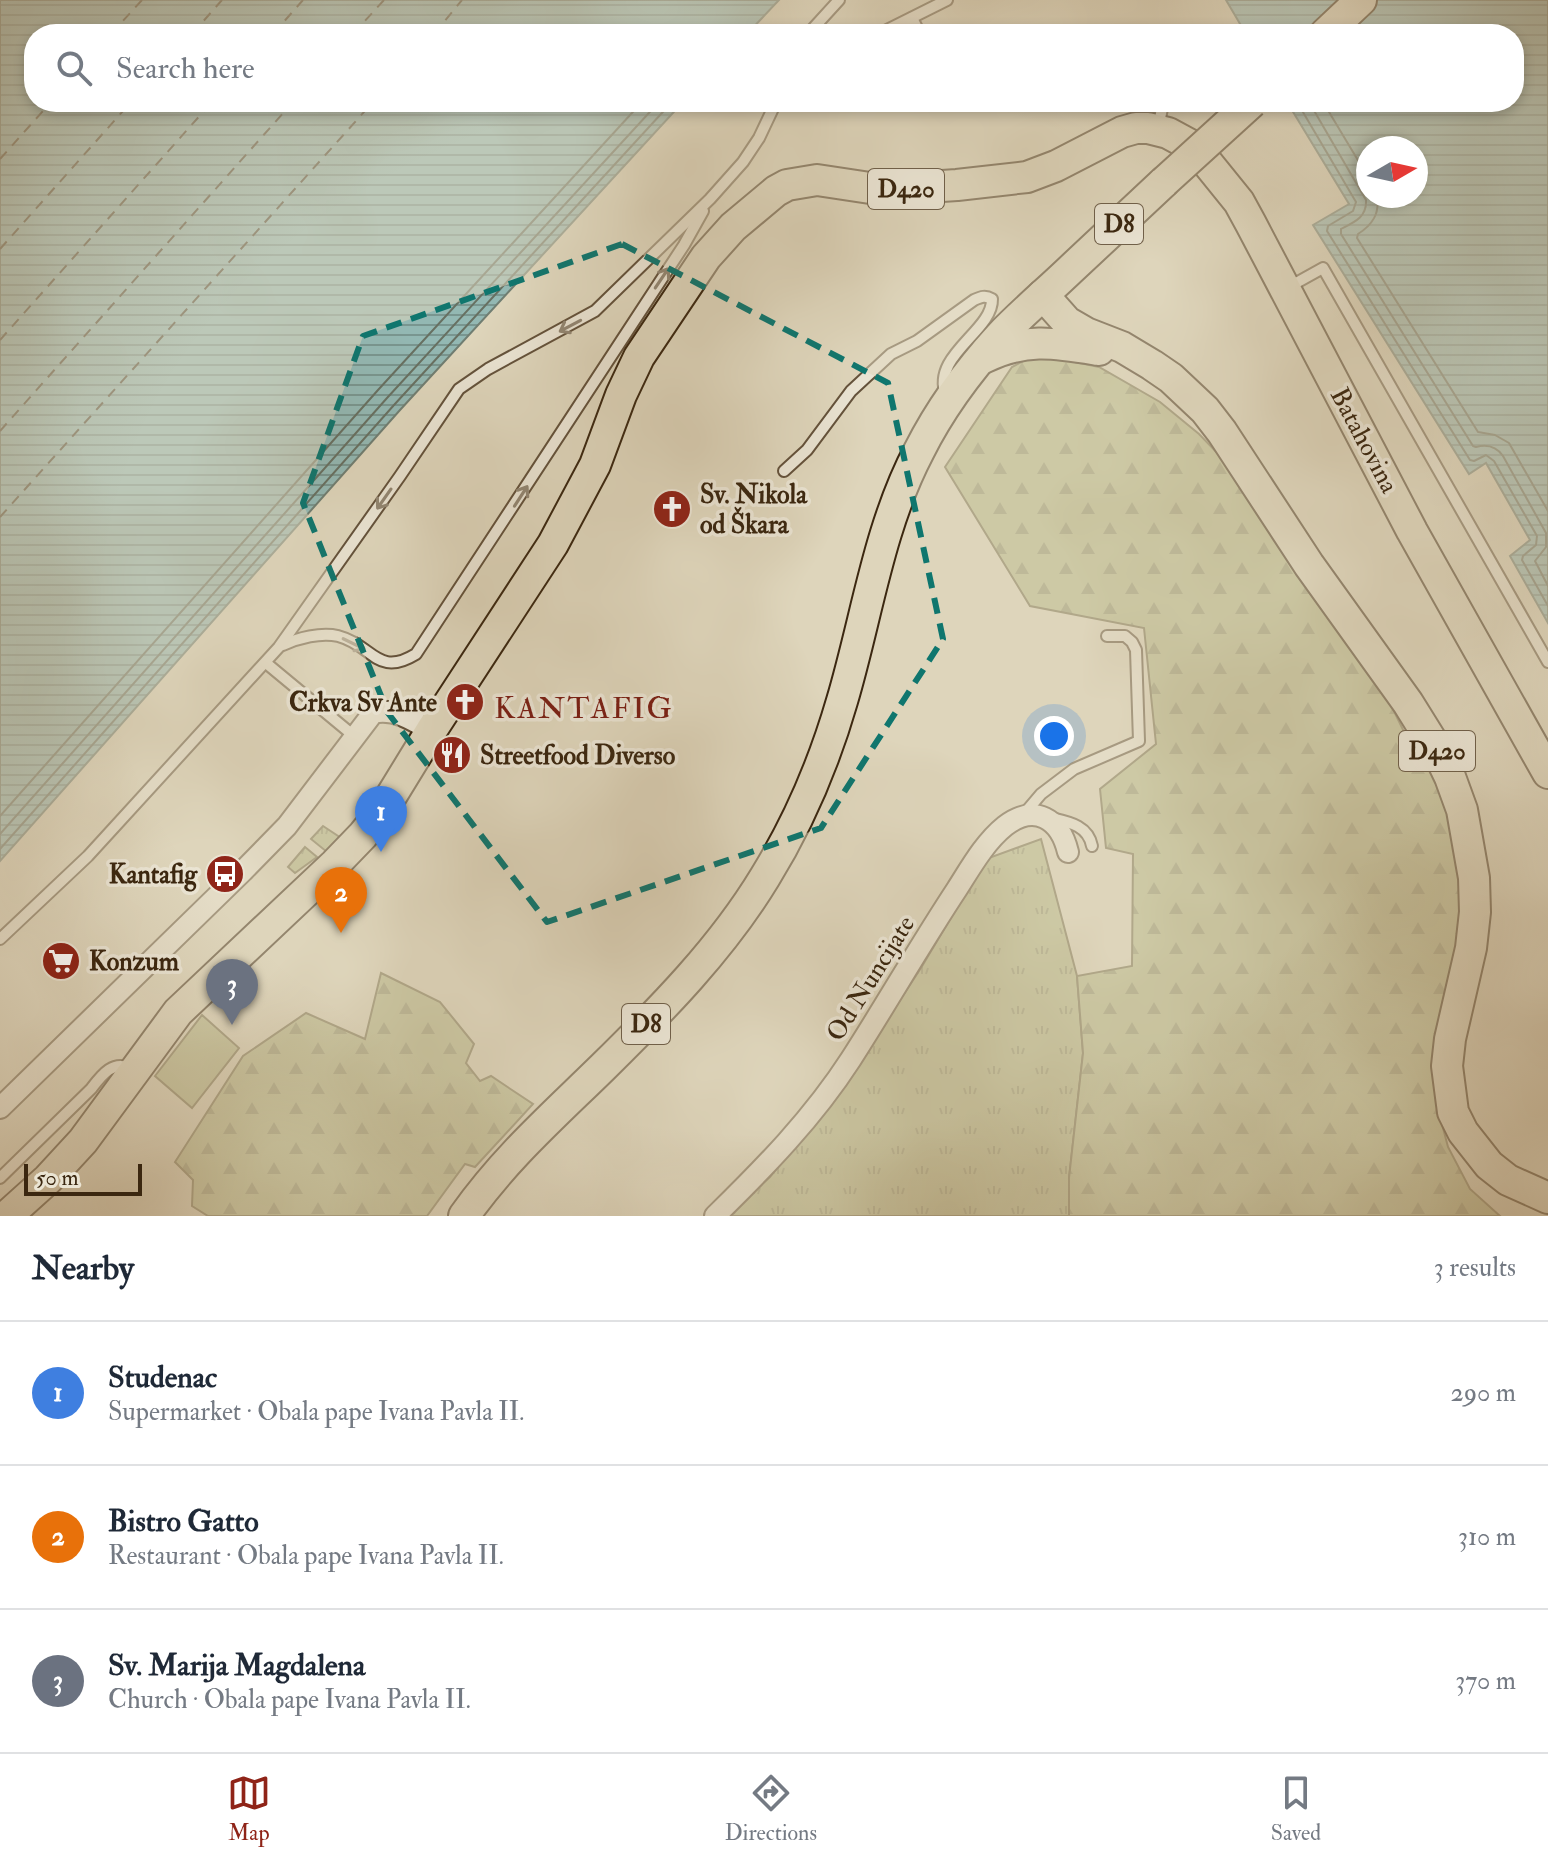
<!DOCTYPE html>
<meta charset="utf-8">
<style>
body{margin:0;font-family:"IM FELL Double Pica",serif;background:#f2f2f3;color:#1f2937}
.compass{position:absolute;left:1356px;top:136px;width:72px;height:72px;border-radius:50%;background:#fff;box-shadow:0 4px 12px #0003;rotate:81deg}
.scale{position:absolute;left:24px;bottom:20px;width:118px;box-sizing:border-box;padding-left:8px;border:4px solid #3b2710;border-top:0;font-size:22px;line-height:28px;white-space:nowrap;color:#3b2710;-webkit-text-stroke:6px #eae4d3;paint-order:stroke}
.you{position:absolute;left:1054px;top:736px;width:28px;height:28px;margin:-20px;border:6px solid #fff;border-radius:50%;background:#1a73e8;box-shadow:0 0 0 12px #1a73e833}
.badge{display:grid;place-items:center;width:52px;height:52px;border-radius:50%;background:#8f2418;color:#fff;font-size:26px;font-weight:700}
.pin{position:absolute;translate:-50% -66px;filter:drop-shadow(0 2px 4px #0008)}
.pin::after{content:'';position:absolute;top:42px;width:28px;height:24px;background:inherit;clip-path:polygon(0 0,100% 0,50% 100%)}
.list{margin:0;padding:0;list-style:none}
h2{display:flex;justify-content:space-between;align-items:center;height:104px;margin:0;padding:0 32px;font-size:34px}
h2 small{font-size:26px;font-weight:400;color:#747a83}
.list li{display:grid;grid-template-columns:52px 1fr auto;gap:24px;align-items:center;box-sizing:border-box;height:144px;padding:0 32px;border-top:2px solid #e0e1e3}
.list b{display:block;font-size:30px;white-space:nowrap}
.list p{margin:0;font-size:26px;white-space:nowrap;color:#747a83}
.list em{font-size:26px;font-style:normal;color:#747a83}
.icon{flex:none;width:44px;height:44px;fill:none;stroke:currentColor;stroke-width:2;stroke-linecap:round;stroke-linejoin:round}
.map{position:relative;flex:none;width:1548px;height:1216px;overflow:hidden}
.search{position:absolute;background:#fff;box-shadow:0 4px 12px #0003;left:24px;right:24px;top:24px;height:88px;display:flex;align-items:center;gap:20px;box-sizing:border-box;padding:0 28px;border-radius:32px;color:#747a83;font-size:30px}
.sheet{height:536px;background:#fff}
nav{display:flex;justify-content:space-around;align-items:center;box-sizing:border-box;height:112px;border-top:2px solid #e0e1e3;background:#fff;font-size:22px;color:#747a83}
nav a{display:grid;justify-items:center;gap:4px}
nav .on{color:#8f2418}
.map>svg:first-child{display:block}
.grass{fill:url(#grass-tufts);stroke:#7a714e;stroke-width:2}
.forest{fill:url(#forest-firs);stroke:#7a714e;stroke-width:2}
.garden{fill:#b9bb8b;stroke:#7a714e;stroke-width:2}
.water{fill:url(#water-rules);stroke:#707e72;stroke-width:2;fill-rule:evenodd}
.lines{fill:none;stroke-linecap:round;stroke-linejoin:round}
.shore{stroke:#677062;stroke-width:2}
.ferry{stroke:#514b39;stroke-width:2;stroke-dasharray:10 8;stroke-linecap:butt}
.service-casing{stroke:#64523b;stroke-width:14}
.minor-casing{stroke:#64523b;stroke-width:24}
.primary-casing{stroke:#3b2710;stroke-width:34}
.service{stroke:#eae4d3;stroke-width:10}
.minor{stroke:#eae4d3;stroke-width:20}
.primary{stroke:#ded5bb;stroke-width:30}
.primary-bridge-casing{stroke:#3b2710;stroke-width:34;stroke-linecap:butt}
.primary-bridge{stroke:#ded5bb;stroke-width:30}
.oneway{stroke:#928672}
.marked{fill:none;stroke:#0f766e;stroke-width:6;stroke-dasharray:16 10;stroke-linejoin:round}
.labels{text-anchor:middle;stroke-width:7;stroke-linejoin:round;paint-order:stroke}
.shield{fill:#eae4d3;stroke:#70604a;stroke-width:2}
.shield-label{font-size:24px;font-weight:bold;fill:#3b2710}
.street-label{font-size:26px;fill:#3b2710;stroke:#eae4d3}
.poi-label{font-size:26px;font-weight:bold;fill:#3b2710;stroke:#eae4d3;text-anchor:start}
.quarter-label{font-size:30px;letter-spacing:2px;fill:#7a1f14;stroke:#eae4d3}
</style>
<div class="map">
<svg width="1548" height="1216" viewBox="0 0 1548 1216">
<defs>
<pattern id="grass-tufts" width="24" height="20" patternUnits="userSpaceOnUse" patternTransform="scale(2)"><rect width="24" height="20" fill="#b9bb8b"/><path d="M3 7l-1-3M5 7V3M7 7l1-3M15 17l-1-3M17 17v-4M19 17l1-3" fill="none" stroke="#989870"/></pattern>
<pattern id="forest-firs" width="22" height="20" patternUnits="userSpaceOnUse" patternTransform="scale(2)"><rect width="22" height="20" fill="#b9bb8b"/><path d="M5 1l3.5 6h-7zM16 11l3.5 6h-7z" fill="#989870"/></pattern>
<pattern id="water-rules" width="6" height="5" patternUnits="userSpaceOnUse" patternTransform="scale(2)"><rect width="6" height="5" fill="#93b8b3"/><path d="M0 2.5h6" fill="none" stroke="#799690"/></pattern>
</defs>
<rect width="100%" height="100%" fill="#ded5bb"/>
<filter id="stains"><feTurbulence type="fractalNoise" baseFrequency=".0025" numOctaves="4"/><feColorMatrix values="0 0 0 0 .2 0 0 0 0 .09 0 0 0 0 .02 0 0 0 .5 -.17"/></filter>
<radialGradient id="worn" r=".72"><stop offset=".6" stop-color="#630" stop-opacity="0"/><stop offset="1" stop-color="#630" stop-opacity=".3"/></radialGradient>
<g class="grass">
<path d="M323 826 341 838 327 852 311 839Z"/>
<path d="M1041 839 1077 976 1083 1053 1069 1178V1216H727L770 1177 823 1110 873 1041 921 968 986 859Z"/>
<path d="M305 847 317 857 295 873 288 867Z"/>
</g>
<g class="forest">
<path d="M1031 357H1050L1099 367 1160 402 1199 434 1226 462 1386 695 1409 742 1441 783 1468 871 1438 1109 1448 1147 1470 1189 1500 1216H1069V1178L1083 1053 1077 976 1132 966 1133 854 1106 848 1100 789 1156 744 1144 628 1030 606 945 467 1012 367Z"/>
<path d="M381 973 440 1002 474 1044 466 1063 480 1081 491 1076 533 1104 475 1167 465 1164 427 1216H208L192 1206 193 1180 175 1162 243 1056 306 1013 365 1039Z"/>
</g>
<path class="garden" d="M202 1015 239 1048 192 1108 155 1076Z"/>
<g class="water">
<path d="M0 0H779L747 34H34V102H683L400 410 0 861Z"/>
<path d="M1226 0H1548V623L1510 556 1530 540 1486 463 1469 474 1313 225 1349 204 1287 102H1514V34H1246ZM1368 148H1416V196H1368Z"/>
</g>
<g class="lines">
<g class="shore">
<path d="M1297 102 1356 202 1353 211 1328 226 1327 231 1470 460 1474 461 1486 455 1494 461 1537 536 1536 545 1523 556 1522 560 1548 606"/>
<path d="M1309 102 1366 200C1367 217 1355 222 1341 229V234L1473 446 1476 447C1487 444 1496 446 1503 456L1546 533V547L1535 561 1548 586"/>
<path d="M1323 102 1368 177"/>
<path d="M1377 196C1380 214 1372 225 1358 234L1357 238 1478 432 1495 435 1509 443 1548 511"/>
<path d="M0 816 378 390 642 102"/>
<path d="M0 834 387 398 659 102"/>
<path d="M0 849 394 405 672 102"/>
</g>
<g class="ferry">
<path d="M111 34 142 0"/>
<path d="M192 34 222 0"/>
<path d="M273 34 303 0"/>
<path d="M353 34 384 0"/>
<path d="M434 34 462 0"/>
<path d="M0 159 51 102"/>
<path d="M0 249 131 102"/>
<path d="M0 340 212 102"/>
<path d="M0 431 293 102"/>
<path d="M0 517 373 102"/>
</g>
<defs>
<g id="service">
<path d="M912 18 920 34"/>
<path d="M808 34 839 0"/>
<path d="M879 34 947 0"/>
<path d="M843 103 847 102"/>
<path d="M1158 127 1162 109 1160 102"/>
<path d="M1287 288 1323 268 1548 662"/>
<path d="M784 471 807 450 851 391 891 354 917 341 974 300C981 297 985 295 992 299 993 331 931 355 946 395"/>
<path d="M283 645C298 638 321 632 338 636 373 645 377 678 416 654L684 245 703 211"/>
<path d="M266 663 354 736"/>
<path d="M1024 814 1041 794 1074 769 1139 741 1136 650 1132 642 1125 636H1107"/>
<path d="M1051 818C1068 822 1088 825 1092 846"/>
<path d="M0 939 88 856 279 647 400 476 459 389 488 369 595 311 710 199 743 162 759 138 776 102"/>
<path d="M0 1178 91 1089C101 1076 113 1059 131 1069"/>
</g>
<g id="minor">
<path d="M0 1108 243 871 287 826 373 713C394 708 413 720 431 731"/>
<path d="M715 1216C764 1168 813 1118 851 1059 887 1003 920 945 957 889 971 867 985 842 1005 826 1035 803 1060 819 1068 852"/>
</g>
<g id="primary">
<path d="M1325 34 1361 0"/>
<path d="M1043 295 1067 322 1086 333 1122 347 1152 365 1171 378 1205 410 1222 432 1309 565 1408 703 1436 748 1450 777 1462 810 1474 878 1475 912 1471 948 1450 1039 1447 1066 1453 1112 1463 1132 1489 1165 1508 1180 1548 1198"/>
<path d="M983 358C1025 337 1056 343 1099 350"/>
<path d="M7 1216 48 1179 83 1141 178 1012 335 864 363 835 382 811 431 731 553 544 595 465 621 395 639 357 706 257 733 227 776 191 787 185 817 180 870 188 896 189 957 185 1027 177 1056 166 1122 132 1136 128H1148L1168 133 1192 146 1201 155 1239 202 1251 224 1412 531 1548 773"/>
<path d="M464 1216C505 1158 553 1116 603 1067 662 1009 722 948 765 877 799 822 824 763 842 701 867 617 878 529 919 451 940 409 969 370 1000 336 1022 313 1047 292 1070 270 1101 241 1133 211 1164 182"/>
</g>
</defs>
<use href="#service" class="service-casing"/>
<use href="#minor" class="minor-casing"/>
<use href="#primary" class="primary-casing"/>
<use href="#service" class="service"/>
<use href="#minor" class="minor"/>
<use href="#primary" class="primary"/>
<defs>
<path id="primary-bridge" d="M1164 182 1252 102"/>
</defs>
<use href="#primary-bridge" class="primary-bridge-casing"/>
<use href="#primary-bridge" class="primary-bridge"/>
</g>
<defs><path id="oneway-shaft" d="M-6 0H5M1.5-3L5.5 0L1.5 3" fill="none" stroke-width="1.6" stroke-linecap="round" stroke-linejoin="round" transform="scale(2)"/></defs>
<g class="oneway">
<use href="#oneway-shaft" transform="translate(662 278) rotate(-56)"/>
<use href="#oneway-shaft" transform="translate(570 326) rotate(152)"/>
<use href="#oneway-shaft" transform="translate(521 496) rotate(-57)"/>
<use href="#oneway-shaft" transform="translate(384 499) rotate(125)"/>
<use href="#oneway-shaft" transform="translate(354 644) rotate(26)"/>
</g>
<path d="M0 0H1548V1216H0ZM622 244 888 383 943 639 821 828 547 922 388 713 303 503 363 336Z" fill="#ded5bb" fill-opacity=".55" fill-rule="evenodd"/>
<path class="marked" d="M622 244 888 383 943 639 821 828 547 922 388 713 303 503 363 336Z"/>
<defs>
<symbol id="church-disc" viewBox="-11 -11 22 22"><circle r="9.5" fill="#8f2418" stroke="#eae4d3"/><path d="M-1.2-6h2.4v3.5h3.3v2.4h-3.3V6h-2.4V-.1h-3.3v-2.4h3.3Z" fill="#fff"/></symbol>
<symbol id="restaurant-disc" viewBox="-11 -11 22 22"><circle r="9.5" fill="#8f2418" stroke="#eae4d3"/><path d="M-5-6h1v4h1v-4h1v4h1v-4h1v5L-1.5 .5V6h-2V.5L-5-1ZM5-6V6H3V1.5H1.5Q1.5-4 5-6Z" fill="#fff"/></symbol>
<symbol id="bus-disc" viewBox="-11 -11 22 22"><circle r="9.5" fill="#8f2418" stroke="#eae4d3"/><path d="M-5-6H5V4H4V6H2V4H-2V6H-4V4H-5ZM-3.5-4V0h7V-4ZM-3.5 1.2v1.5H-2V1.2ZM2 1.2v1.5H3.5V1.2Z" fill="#fff"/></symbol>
<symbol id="supermarket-disc" viewBox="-11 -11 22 22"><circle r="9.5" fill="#8f2418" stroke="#eae4d3"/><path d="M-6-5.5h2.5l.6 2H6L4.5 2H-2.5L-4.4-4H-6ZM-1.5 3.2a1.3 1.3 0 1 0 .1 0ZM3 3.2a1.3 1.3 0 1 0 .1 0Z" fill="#fff"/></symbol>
</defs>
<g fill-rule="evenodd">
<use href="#church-disc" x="650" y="487" width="44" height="44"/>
<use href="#church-disc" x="443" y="680" width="44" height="44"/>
<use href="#restaurant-disc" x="430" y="733" width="44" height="44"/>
<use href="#bus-disc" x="203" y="852" width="44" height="44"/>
<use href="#supermarket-disc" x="39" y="939" width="44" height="44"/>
</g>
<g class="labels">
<g class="shield">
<rect x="868" y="169" width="76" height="40" rx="6"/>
<rect x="1095" y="204" width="48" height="40" rx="6"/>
<rect x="1399" y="731" width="76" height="40" rx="6"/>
<rect x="622" y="1004" width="48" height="40" rx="6"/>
</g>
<g class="shield-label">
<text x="906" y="197">D420</text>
<text x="1119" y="232">D8</text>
<text x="1437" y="759">D420</text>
<text x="646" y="1032">D8</text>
</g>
<g class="street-label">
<text transform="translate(1365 440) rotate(62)" y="9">Batahovina</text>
<text transform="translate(870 978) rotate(-58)" y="9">Od Nuncijate</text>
</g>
<g class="poi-label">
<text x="700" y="503">Sv. Nikola<tspan x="700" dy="30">od Škara</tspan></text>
<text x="437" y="711" text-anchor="end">Crkva Sv Ante</text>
<text x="480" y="764">Streetfood Diverso</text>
<text x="197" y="883" text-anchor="end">Kantafig</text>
<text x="89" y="970">Konzum</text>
</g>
<g class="quarter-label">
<text x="584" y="718">KANTAFIG</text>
</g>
</g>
<rect width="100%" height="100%" filter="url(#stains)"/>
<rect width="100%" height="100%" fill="url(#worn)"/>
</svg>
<svg class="compass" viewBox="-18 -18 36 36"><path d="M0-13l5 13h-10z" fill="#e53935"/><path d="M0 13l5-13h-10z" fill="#747a83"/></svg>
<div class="scale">50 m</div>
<div class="you"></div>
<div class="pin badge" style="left:381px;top:852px;background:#3f7fe0">1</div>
<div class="pin badge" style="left:341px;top:933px;background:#e8710a">2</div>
<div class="pin badge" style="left:232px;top:1025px;background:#6b7280">3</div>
<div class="search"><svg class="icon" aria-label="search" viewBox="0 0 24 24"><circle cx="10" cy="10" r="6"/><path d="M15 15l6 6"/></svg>Search here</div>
</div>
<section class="sheet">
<h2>Nearby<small>3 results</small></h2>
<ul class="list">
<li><span class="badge" style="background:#3f7fe0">1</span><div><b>Studenac</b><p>Supermarket · Obala pape Ivana Pavla II.</p></div><em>290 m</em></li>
<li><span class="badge" style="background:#e8710a">2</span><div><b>Bistro Gatto</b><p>Restaurant · Obala pape Ivana Pavla II.</p></div><em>310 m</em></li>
<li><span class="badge" style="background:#6b7280">3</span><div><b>Sv. Marija Magdalena</b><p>Church · Obala pape Ivana Pavla II.</p></div><em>370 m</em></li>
</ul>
</section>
<nav>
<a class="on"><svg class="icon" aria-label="map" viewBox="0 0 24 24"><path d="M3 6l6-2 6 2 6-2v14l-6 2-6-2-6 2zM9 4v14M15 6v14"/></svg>Map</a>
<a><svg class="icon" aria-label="directions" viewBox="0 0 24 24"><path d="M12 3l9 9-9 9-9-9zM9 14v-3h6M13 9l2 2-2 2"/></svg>Directions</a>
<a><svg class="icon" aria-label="saved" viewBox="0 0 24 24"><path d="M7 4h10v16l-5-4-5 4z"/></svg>Saved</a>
</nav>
